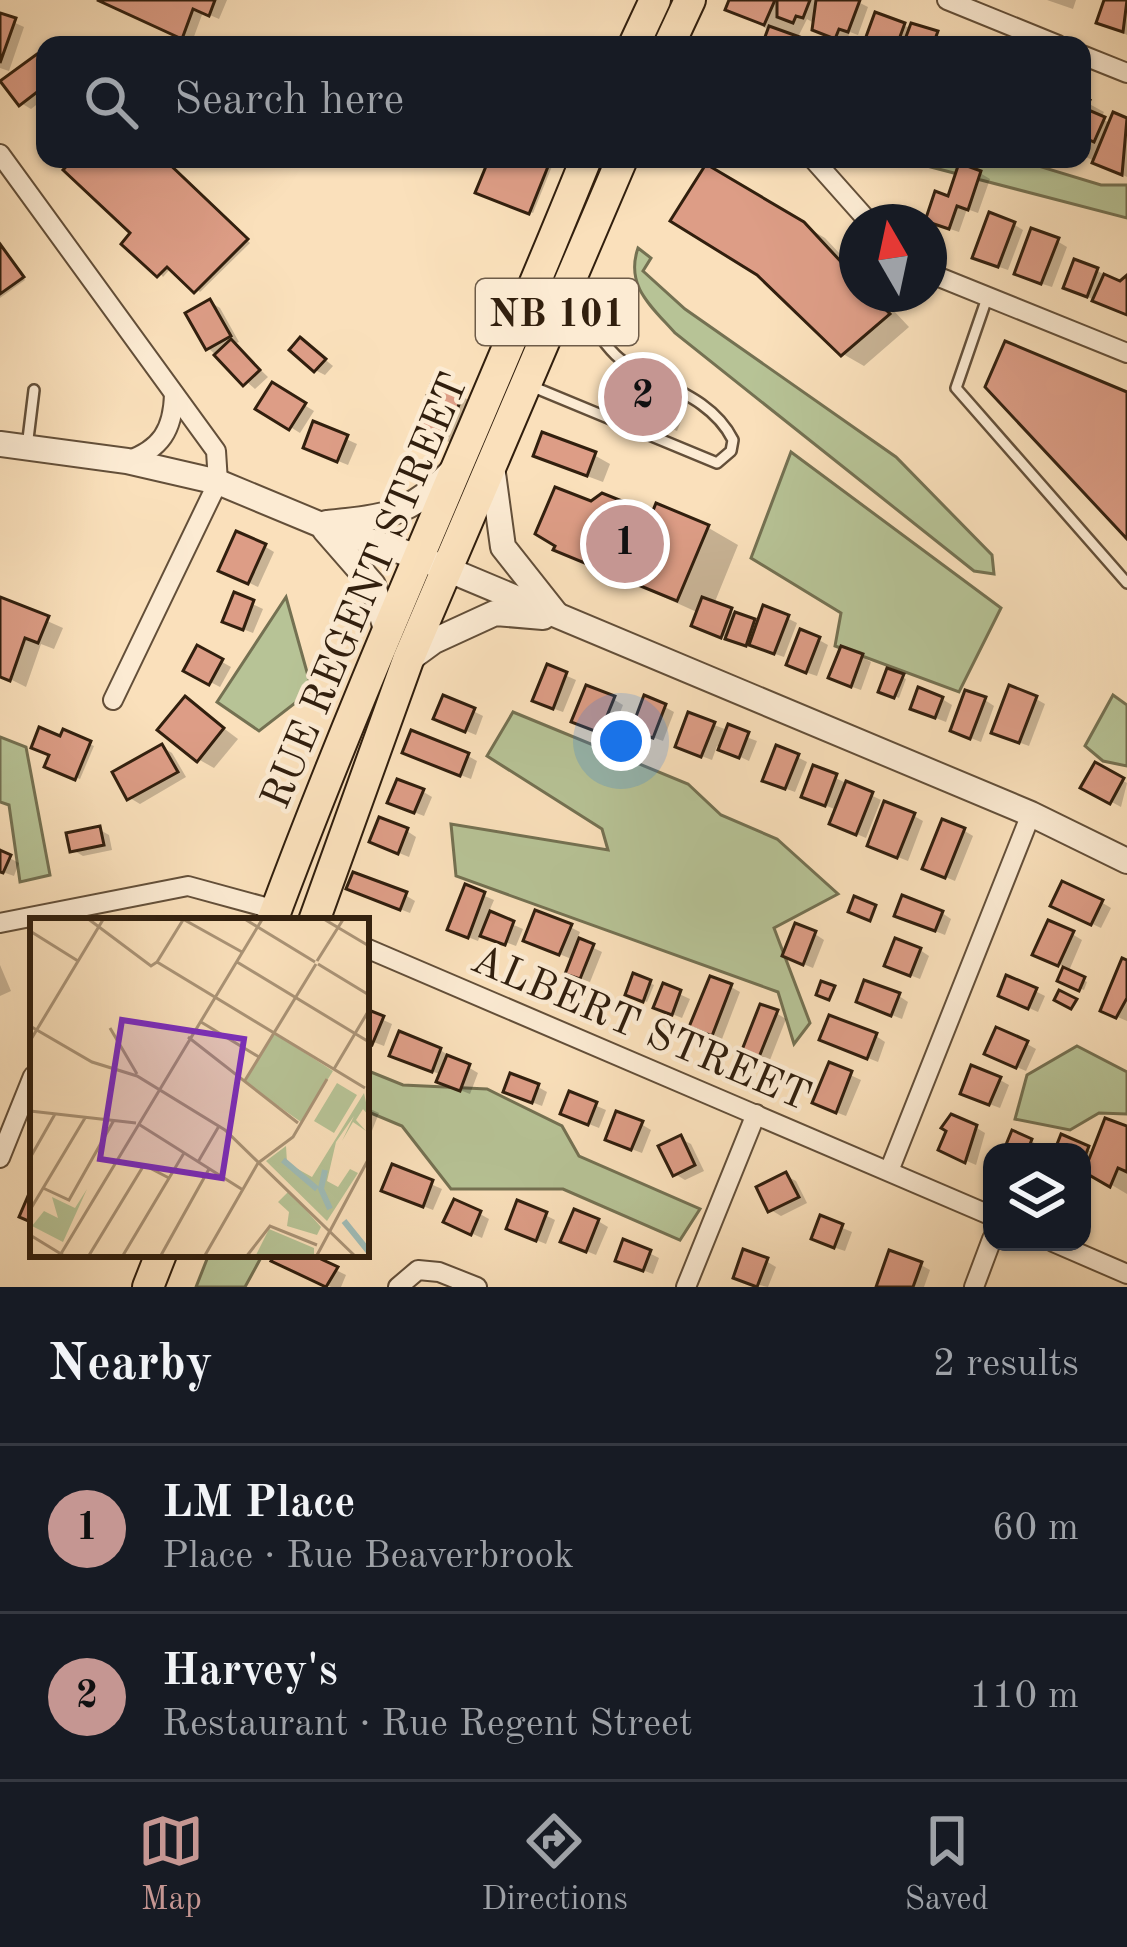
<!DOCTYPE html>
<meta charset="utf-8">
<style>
body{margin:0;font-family:"Old Standard TT",serif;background:#20242c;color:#f1f3f6}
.controls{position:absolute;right:36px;bottom:36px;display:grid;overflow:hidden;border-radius:24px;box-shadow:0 3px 9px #0004}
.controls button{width:108px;height:108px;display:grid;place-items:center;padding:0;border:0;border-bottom:3px solid #363941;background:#171b24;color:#f1f3f6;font:60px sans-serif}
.compass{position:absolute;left:839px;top:204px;width:108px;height:108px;border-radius:50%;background:#171b24;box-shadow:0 3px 9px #0004;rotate:351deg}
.you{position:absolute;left:621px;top:741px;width:42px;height:42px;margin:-30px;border:9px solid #fff;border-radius:50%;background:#1a73e8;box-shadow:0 0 0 18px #1a73e833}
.badge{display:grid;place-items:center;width:78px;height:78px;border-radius:50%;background:#c59692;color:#111;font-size:39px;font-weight:700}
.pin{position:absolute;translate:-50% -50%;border:6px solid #fff;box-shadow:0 3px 12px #0006}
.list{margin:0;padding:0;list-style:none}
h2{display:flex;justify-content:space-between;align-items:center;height:156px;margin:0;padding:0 48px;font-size:51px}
h2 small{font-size:39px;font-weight:400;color:#9ea1a6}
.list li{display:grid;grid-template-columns:78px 1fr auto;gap:36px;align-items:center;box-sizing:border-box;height:168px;padding:0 48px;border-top:3px solid #363941}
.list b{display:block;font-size:45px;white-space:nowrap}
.list p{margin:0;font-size:39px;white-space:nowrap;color:#9ea1a6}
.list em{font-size:39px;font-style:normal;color:#9ea1a6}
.icon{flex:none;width:66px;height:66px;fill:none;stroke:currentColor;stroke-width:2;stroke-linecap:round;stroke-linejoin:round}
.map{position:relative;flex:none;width:1127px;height:1287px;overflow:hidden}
.search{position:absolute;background:#171b24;box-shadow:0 3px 9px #0004;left:36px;right:36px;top:36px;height:132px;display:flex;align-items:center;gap:30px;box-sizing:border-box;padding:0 42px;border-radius:24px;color:#9ea1a6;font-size:45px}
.sheet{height:492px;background:#171b24}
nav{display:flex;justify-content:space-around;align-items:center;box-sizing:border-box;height:168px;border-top:3px solid #363941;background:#171b24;font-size:33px;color:#9ea1a6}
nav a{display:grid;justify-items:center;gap:6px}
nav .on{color:#c59692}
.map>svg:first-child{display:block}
.green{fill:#b7c396;stroke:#747152;stroke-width:3}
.shadow{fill:#0003}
.building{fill:#dd9d86;stroke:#311f0e;stroke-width:3}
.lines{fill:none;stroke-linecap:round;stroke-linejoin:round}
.service-casing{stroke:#634f39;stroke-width:14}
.minor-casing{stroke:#634f39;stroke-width:22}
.tertiary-casing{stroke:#634f39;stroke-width:28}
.primary-casing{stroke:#311f0e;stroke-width:34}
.service{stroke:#fcebd3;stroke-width:9}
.minor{stroke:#fcebd3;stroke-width:18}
.tertiary{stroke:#fcebd3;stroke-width:24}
.primary{stroke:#fae0bb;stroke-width:30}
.labels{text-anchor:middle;stroke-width:9;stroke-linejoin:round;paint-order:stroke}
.shield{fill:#fcebd3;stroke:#6e5c49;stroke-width:3}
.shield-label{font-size:39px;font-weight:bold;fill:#311f0e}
.street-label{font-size:42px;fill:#311f0e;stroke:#fcebd3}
.inset-river{fill:none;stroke:#9fbcb7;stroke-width:6}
.inset-road{fill:none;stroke:#aa9376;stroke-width:3}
.view{fill:#7b2cbf;fill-opacity:0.15;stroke:#7b2cbf;stroke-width:6}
.inset-edge{fill:none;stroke:#311f0e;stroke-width:6}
</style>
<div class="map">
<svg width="1127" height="1287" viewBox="0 0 1127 1287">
<rect width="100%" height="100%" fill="#fae0bb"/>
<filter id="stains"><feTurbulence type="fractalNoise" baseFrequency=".00167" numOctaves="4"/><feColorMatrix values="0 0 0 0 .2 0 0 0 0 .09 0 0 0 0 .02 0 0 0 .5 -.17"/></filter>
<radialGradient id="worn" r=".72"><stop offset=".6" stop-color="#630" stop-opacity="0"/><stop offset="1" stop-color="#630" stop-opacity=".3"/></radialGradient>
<g class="green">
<path d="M900 159H1015L1101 185H1127V218Z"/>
<path d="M638 248 651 258 643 271 685 309 896 457 992 555 994 574 974 571 675 333C651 306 625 286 638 248Z"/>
<path d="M791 452 1001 608 959 692 835 646 841 613 751 558Z"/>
<path d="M286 597 312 690 259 731 217 702Z"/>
<path d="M1113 695 1127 705V766L1103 761 1085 746Z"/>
<path d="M513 712 688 784 721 815 777 839 838 894 774 928 810 1023 794 1044 778 992 456 876 451 824 608 850 602 829 487 756Z"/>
<path d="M0 737 26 747 50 875 20 882 9 805 0 802Z"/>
<path d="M1077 1046 1127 1072V1114L1099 1113 1070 1130 1015 1119 1027 1075Z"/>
<path d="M366 1070 403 1085 487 1089 562 1126 579 1156 700 1209 680 1240 563 1189H451L402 1126 366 1111Z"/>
<path d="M209 1254H263L245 1287H196Z"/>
</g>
<g class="shadow">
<path d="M101 0H227L219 19 203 12 192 42Z"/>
<path d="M733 0H854L868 7 858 35 850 32 846 42 807 19 797 39 813 45H765L771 31 729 9Z"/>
<path d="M1047 0H1076L1073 9Z"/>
<path d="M1107 0H1127V35L1099 21Z"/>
<path d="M0 16 24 27 9 71 0 68Z"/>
<path d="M904 26 936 34 951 45H866Z"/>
<path d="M37 58 45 62V98L31 109 21 103Z"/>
<path d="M1082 100 1104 112 1101 118 1111 124 1114 116 1127 122V177L1082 155Z"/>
<path d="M78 159H162L250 243 200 292 171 268 163 277Z"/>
<path d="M492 159H555L533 213 479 191Z"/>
<path d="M707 168 825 238 857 272V294H878L909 327 864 366 843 354 759 273Z"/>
<path d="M980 173 990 179 978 213 967 209 959 232 938 225 950 199Z"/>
<path d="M1013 224 1023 230 1008 270 985 262Z"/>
<path d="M1057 241 1067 247 1052 287 1027 279Z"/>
<path d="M0 245 25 280 0 298Z"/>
<path d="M1096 270 1122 285 1127 278V314L1076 292Z"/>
<path d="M210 302 220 308 239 342 234 344 268 377 255 389 208 348Z"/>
<path d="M301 340 333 366 325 375 315 370Z"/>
<path d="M273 386 314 411 300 433 260 408Z"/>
<path d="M674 393 689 402 677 431 631 412Z"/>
<path d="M462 396 471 402 455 444 427 434Z"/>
<path d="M315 425 357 444 348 465 316 452Z"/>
<path d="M594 455 610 464 603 482 552 463Z"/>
<path d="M592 505 707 527 738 545 714 604 759 625 787 618 797 623 784 657 705 630 699 613 557 549Z"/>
<path d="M264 546 274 552 258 587 232 575Z"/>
<path d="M235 596 263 609 253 633 235 626Z"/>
<path d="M0 600 63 628 54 649 41 644 26 687 0 674Z"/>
<path d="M819 640 828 645 817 676 799 670Z"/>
<path d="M199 649 231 667 220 687 187 670Z"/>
<path d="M862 657 871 662 861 690 841 683Z"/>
<path d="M549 668 576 680 563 712 546 706Z"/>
<path d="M889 671 906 679 899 698 882 691Z"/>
<path d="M613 699 623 705 611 736 585 726Z"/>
<path d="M942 699 952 705 946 722 923 713Z"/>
<path d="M1036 699 1045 704 1029 746 1004 737Z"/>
<path d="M186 700 238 739 214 768 198 759Z"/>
<path d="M985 700 994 706 981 742 963 735Z"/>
<path d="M665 707 674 712 663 741 644 734Z"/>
<path d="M473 711 483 716 476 735 447 723Z"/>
<path d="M714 725 757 741 749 761 717 746 712 760 688 751Z"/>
<path d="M64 733 94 746 80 779 47 766Z"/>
<path d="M162 747 172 753 186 777 140 804 130 798Z"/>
<path d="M468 756 477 761 471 779 416 758Z"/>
<path d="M797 757 807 762 795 792 776 785Z"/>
<path d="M1096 766 1127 783 1121 807 1084 787Z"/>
<path d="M815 768 881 800 866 838 842 828 837 810 814 801Z"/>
<path d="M422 791 432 797 424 816 401 807Z"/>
<path d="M914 816 923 821 908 861 880 850Z"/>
<path d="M100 830 109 835 112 850 83 856 73 850Z"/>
<path d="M963 830 973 836 955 881 936 873Z"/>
<path d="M407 831 416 837 409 857 382 846Z"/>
<path d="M0 853 19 863 14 876 0 871Z"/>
<path d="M466 888 494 900 488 914 523 929 516 946 481 933 478 941 460 934Z"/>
<path d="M359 893 405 895 415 901 410 913Z"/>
<path d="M1101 902 1111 908 1101 928 1064 911Z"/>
<path d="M942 913 951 919 945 935 908 920Z"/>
<path d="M570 927 580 932 577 940 602 952 590 982 579 978 574 960 537 945Z"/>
<path d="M815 934 824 940 813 968 796 961Z"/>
<path d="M1072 934 1082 940 1068 973 1087 982 1084 990 1061 980 1066 968 1046 959Z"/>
<path d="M920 950 929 956 920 979 897 970Z"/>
<path d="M1127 963V1021L1113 1015Z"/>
<path d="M0 965 11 991 0 996Z"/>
<path d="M635 977 654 985 647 1002 629 994Z"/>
<path d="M664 987 690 999 682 1018 667 1012Z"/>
<path d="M731 987 740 992 722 1039 703 1031Z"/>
<path d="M1035 991 1045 996 1038 1012 1011 1000Z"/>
<path d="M899 996 908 1002 902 1019 869 1006Z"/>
<path d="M366 1012 392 1024 384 1046 366 1039Z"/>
<path d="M776 1013 786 1019 770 1060 755 1054Z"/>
<path d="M876 1036 885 1042 878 1062 833 1044Z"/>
<path d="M1027 1044 1036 1049 1026 1071 998 1059Z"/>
<path d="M440 1050 478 1073 470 1094 450 1086 442 1075 402 1060Z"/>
<path d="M831 1066 861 1080 846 1116 825 1108Z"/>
<path d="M1000 1080 1009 1085 1000 1108 973 1098Z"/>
<path d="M538 1087 547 1092 542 1106 516 1096Z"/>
<path d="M571 1095 606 1110 599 1128 574 1118Z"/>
<path d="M366 1107 379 1113 366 1146Z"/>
<path d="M641 1124 651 1130 642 1153 618 1144Z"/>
<path d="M975 1127 985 1133 976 1165 951 1154Z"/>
<path d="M1127 1130V1194L1090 1172 1082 1191V1152H1057L1063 1138 1094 1153Z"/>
<path d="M681 1139 691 1144 704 1171 685 1180 675 1174Z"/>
<path d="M1031 1141 1041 1147 1038 1152H1006Z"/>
<path d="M394 1168 442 1189 433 1210 395 1195Z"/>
<path d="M786 1176 796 1181 807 1203 781 1216 771 1210Z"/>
<path d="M480 1214 489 1219 482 1238 457 1227Z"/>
<path d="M545 1215 555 1220 546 1244 519 1233Z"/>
<path d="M821 1219 852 1232 845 1251 824 1244Z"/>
<path d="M598 1221 608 1227 596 1255 574 1246Z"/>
<path d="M649 1253 659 1258 653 1274 629 1265Z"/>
<path d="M278 1254H303L346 1275 341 1287H331L285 1265Z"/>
<path d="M766 1261 776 1267 768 1287 746 1282Z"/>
<path d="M921 1265 930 1270 924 1287H879Z"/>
</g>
<g class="building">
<path d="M97 0H215L209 16 193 9 182 39Z"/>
<path d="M729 0H775L764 25 725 10Z"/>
<path d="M777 0H810L803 18 796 16 793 23 777 17Z"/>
<path d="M816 0H860L848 32 839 29 835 39 812 30Z"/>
<path d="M1104 0H1127L1123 32 1096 23Z"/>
<path d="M875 12 905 23 897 45H863Z"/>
<path d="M0 13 16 18 0 63Z"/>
<path d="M911 23 938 31 933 45H903Z"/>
<path d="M769 26 822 45H762Z"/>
<path d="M37 54 45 65V86L19 106 0 81Z"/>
<path d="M1082 97 1090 100 1086 109 1105 117 1094 142 1085 138 1082 144Z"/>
<path d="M1113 112 1127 118 1122 175 1092 163Z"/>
<path d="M73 159H164L248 239 194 293 167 267 157 277 121 244 130 233 63 170Z"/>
<path d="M489 159H551L529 214 475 193Z"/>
<path d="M959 163 981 171 968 210 957 206 949 229 925 221 935 191 948 196Z"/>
<path d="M706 164 804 222 857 279V294H871L890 314 841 356 757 275 670 221Z"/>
<path d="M989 212 1015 222 998 267 972 258Z"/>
<path d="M1031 228 1059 238 1041 284 1014 274Z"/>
<path d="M0 244 24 277 0 294Z"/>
<path d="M1074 259 1098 268 1087 297 1063 288Z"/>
<path d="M1104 274 1120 281 1127 275V315L1092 301Z"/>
<path d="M210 299 231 336 206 350 185 313Z"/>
<path d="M300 337 326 359 314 372 289 350Z"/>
<path d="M231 339 260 370 243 386 214 355Z"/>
<path d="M1005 341 1127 392V539L985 387Z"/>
<path d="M626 370 675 391 661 425 612 404Z"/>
<path d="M272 382 306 403 289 430 255 409Z"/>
<path d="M432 382 463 394 445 441 414 430Z"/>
<path d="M313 421 348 435 337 462 303 448Z"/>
<path d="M542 432 596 452 587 476 533 456Z"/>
<path d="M555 487 591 501 602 493 652 513 656 503 709 525 677 601 553 550 555 546 535 534Z"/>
<path d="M236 531 266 544 248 584 218 571Z"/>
<path d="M234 592 254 600 243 630 222 622Z"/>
<path d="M0 597 49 616 38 643 25 638 10 681 0 677Z"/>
<path d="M702 597 732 608 721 638 691 626Z"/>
<path d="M763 605 789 615 774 654 749 645Z"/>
<path d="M735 612 755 619 746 646 725 639Z"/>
<path d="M800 629 820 637 806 673 786 665Z"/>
<path d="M197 645 223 659 209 685 183 671Z"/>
<path d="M841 646 863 654 851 687 828 678Z"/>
<path d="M547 664 567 672 553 709 532 701Z"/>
<path d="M887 668 904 674 894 698 878 692Z"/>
<path d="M586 685 615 696 600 733 571 722Z"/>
<path d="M1009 685 1037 696 1019 743 991 733Z"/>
<path d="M918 687 943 697 935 718 910 709Z"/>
<path d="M965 690 986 697 970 739 950 731Z"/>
<path d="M443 695 475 708 465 732 433 719Z"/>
<path d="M644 695 666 704 653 738 631 730Z"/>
<path d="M185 696 224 728 197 762 157 730Z"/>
<path d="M688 712 715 722 701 757 675 747Z"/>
<path d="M728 724 749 732 739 758 718 750Z"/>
<path d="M39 727 60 736 63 729 91 741 75 780 44 767 49 755 31 748Z"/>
<path d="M411 730 469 753 460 776 402 753Z"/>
<path d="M162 744 178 772 127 800 112 772Z"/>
<path d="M776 745 799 754 785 789 762 781Z"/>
<path d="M1095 762 1124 778 1110 804 1080 788Z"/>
<path d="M813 765 837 774 825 806 801 797Z"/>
<path d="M397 779 424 789 414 813 387 803Z"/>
<path d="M846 781 873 792 856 835 829 824Z"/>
<path d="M884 801 915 813 897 858 867 846Z"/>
<path d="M379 817 408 828 398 854 369 842Z"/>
<path d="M942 819 965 828 945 878 922 869Z"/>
<path d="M100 826 104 845 70 852 66 833Z"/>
<path d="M0 850 11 855 3 873 0 872Z"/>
<path d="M353 872 407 892 400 910 346 889Z"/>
<path d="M1062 881 1103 900 1091 925 1050 906Z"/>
<path d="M465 884 485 892 468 938 447 930Z"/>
<path d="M902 895 943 911 935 931 894 916Z"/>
<path d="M854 896 876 905 870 921 848 912Z"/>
<path d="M535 910 572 924 559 955 523 941Z"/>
<path d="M490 911 514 921 505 945 480 936Z"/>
<path d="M1048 920 1074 931 1058 966 1032 955Z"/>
<path d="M795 923 816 931 803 965 782 956Z"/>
<path d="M579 938 594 944 580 979 565 974Z"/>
<path d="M895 938 921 948 910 976 884 966Z"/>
<path d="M1122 958 1127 960V998L1116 1018 1100 1011Z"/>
<path d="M1063 967 1085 977 1079 991 1057 981Z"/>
<path d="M633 973 651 980 643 1002 625 995Z"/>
<path d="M1006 975 1037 988 1028 1009 998 996Z"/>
<path d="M710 976 732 984 712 1036 689 1027Z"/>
<path d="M864 980 900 993 891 1016 856 1002Z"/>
<path d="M821 981 835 986 829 1000 816 995Z"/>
<path d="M663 983 681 990 672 1015 653 1008Z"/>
<path d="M1059 990 1077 999 1071 1009 1054 1000Z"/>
<path d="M760 1004 778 1010 759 1057 742 1050Z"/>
<path d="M366 1009 384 1016 372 1045 366 1042Z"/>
<path d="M829 1015 877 1033 867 1059 819 1040Z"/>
<path d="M996 1027 1028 1041 1016 1068 984 1054Z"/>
<path d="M399 1031 441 1048 432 1072 389 1056Z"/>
<path d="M447 1055 470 1064 460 1091 436 1082Z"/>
<path d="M829 1062 852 1071 836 1113 812 1103Z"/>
<path d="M971 1065 1001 1077 989 1105 960 1094Z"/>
<path d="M510 1073 539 1084 532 1103 503 1092Z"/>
<path d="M569 1091 597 1102 588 1125 560 1114Z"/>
<path d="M616 1111 643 1121 631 1150 605 1140Z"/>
<path d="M951 1114 977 1125 965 1163 938 1150 946 1131 941 1128Z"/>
<path d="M1105 1118 1127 1126V1172L1118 1168 1110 1187 1084 1172Z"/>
<path d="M1012 1130 1032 1139 1027 1152H1003Z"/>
<path d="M1061 1134 1089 1146 1082 1164V1152H1054Z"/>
<path d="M681 1135 695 1165 673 1176 658 1146Z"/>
<path d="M392 1164 433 1180 423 1207 381 1191Z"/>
<path d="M786 1172 799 1197 768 1212 756 1187Z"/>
<path d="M28 1196 33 1198V1223L19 1217Z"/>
<path d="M454 1199 481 1211 471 1235 443 1222Z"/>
<path d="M517 1200 547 1212 536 1241 506 1229Z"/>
<path d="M574 1209 599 1219 586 1252 560 1242Z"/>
<path d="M820 1215 843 1224 834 1248 811 1239Z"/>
<path d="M623 1239 651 1250 643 1271 615 1261Z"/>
<path d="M743 1249 768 1258 757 1287 733 1278Z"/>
<path d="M889 1250 922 1262 913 1287H876Z"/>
<path d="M275 1254H310L338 1267 326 1287 271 1261Z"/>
</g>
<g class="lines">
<defs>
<g id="service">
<path d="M987 298 956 388 1127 583"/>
<path d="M531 386 717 463 731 451 733 440C711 396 661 386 624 362 602 347 588 313 569 294"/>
<path d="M27 447 34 390"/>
</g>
<g id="minor">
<path d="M947 0 1058 45"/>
<path d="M1082 55 1127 73"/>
<path d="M0 154 216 451 218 482 113 700"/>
<path d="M813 159 869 222"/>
<path d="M929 273 1127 353"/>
<path d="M127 461C161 449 173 430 174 394"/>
<path d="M0 923 188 886 276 910"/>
<path d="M366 948 992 1216"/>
<path d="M0 1158 33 1076"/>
<path d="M889 1171 1031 814"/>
<path d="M1053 1242 1127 1274"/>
<path d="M398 1287 418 1270 439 1272 477 1287"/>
<path d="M686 1287 756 1114"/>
<path d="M974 1287 992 1239"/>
</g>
<g id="tertiary">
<path d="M0 444 127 461 218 482 319 524 418 557 1031 814 1127 861"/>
<path d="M492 466 503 547 556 614"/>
<path d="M327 523C385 517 410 515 451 472"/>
<path d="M325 530 373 585 385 626"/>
<path d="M408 660 434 641 495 613 543 617"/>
</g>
<g id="primary">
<path d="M634 45 655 0"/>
<path d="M669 45 690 0"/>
<path d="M272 921C368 663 483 414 586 159"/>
<path d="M314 921 408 660 622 159"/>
<path d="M148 1287 161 1254"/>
</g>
</defs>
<use href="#service" class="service-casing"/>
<use href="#minor" class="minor-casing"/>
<use href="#tertiary" class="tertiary-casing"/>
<use href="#primary" class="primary-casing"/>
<use href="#service" class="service"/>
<use href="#minor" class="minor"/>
<use href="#tertiary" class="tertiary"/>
<use href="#primary" class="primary"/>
</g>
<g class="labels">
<rect class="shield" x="476" y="279" width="162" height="66" rx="9"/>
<g class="shield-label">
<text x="557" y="326">NB 101</text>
</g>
<g class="street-label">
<text transform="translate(363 590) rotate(-67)" y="15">RUE REGENT STREET</text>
<text transform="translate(642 1026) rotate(23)" y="15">ALBERT STREET</text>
</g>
</g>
<g transform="translate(30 918)">
<rect width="339" height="339" fill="#fae0bb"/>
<path d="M244 115 303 153 271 204 214 164ZM307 165 327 177 304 215 284 203ZM334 175 339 198 333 191 326 202 336 213 323 204 312 223 324 198 306 224 297 263 308 269 320 251 328 255 297 303 236 243 256 228 257 245 282 259ZM57 271 33 324 2 308 14 293 28 300 22 279 45 290ZM259 273 291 309 287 317 257 308 259 294 248 284ZM239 311 284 330V339H225Z" fill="#b7c396"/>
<path class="inset-river" d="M253 242 287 271M295 252 291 271 300 291M314 303 339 334"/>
<path class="inset-road" d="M57 0 121 48 127 44 335 170M151 0 212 34M213 0 285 44M292 0 339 28M0 13 48 43M287 43 314 0M127 44 153 2M207 44 339 124M288 46 339 77M171 104 229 139M0 108 62 144 107 158 195 212 326 339M80 110 107 156M158 119 268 205M0 123 74 0M304 151 339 92M214 164 286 46M0 193 106 205M110 207 213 272M0 240 25 196M168 244 189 208M13 270 39 282 84 202M0 292 55 200M0 317 36 339M29 339 233 0M58 339 114 247 139 260M92 339 154 235M130 339 179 251M174 339 228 245 263 219 297 161M216 339 240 308 287 327M286 339 339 240"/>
<path class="view" d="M92 102 214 121 192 260 70 241Z"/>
<rect width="339" height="339" class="inset-edge"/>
</g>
<rect width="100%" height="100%" filter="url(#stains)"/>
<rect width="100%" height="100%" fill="url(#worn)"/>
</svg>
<div class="controls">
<button><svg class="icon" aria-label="layers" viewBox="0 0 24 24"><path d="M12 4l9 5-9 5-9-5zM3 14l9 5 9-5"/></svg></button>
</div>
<svg class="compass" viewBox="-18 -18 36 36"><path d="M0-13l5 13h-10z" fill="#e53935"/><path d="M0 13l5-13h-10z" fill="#9ea1a6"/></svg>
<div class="you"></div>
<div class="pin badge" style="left:625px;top:544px">1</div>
<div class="pin badge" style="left:643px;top:397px">2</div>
<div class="search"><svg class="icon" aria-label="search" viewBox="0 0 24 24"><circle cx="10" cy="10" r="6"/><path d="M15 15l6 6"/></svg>Search here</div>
</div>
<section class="sheet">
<h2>Nearby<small>2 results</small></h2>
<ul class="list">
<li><span class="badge">1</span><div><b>LM Place</b><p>Place · Rue Beaverbrook</p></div><em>60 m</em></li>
<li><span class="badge">2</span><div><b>Harvey's</b><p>Restaurant · Rue Regent Street</p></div><em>110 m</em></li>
</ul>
</section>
<nav>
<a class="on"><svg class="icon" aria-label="map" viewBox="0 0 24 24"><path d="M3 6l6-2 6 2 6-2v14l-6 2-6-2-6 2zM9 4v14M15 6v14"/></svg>Map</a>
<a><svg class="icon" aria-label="directions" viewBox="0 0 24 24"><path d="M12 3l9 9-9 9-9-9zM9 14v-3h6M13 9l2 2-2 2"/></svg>Directions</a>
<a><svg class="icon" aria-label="saved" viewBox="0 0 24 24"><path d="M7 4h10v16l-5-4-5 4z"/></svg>Saved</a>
</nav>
